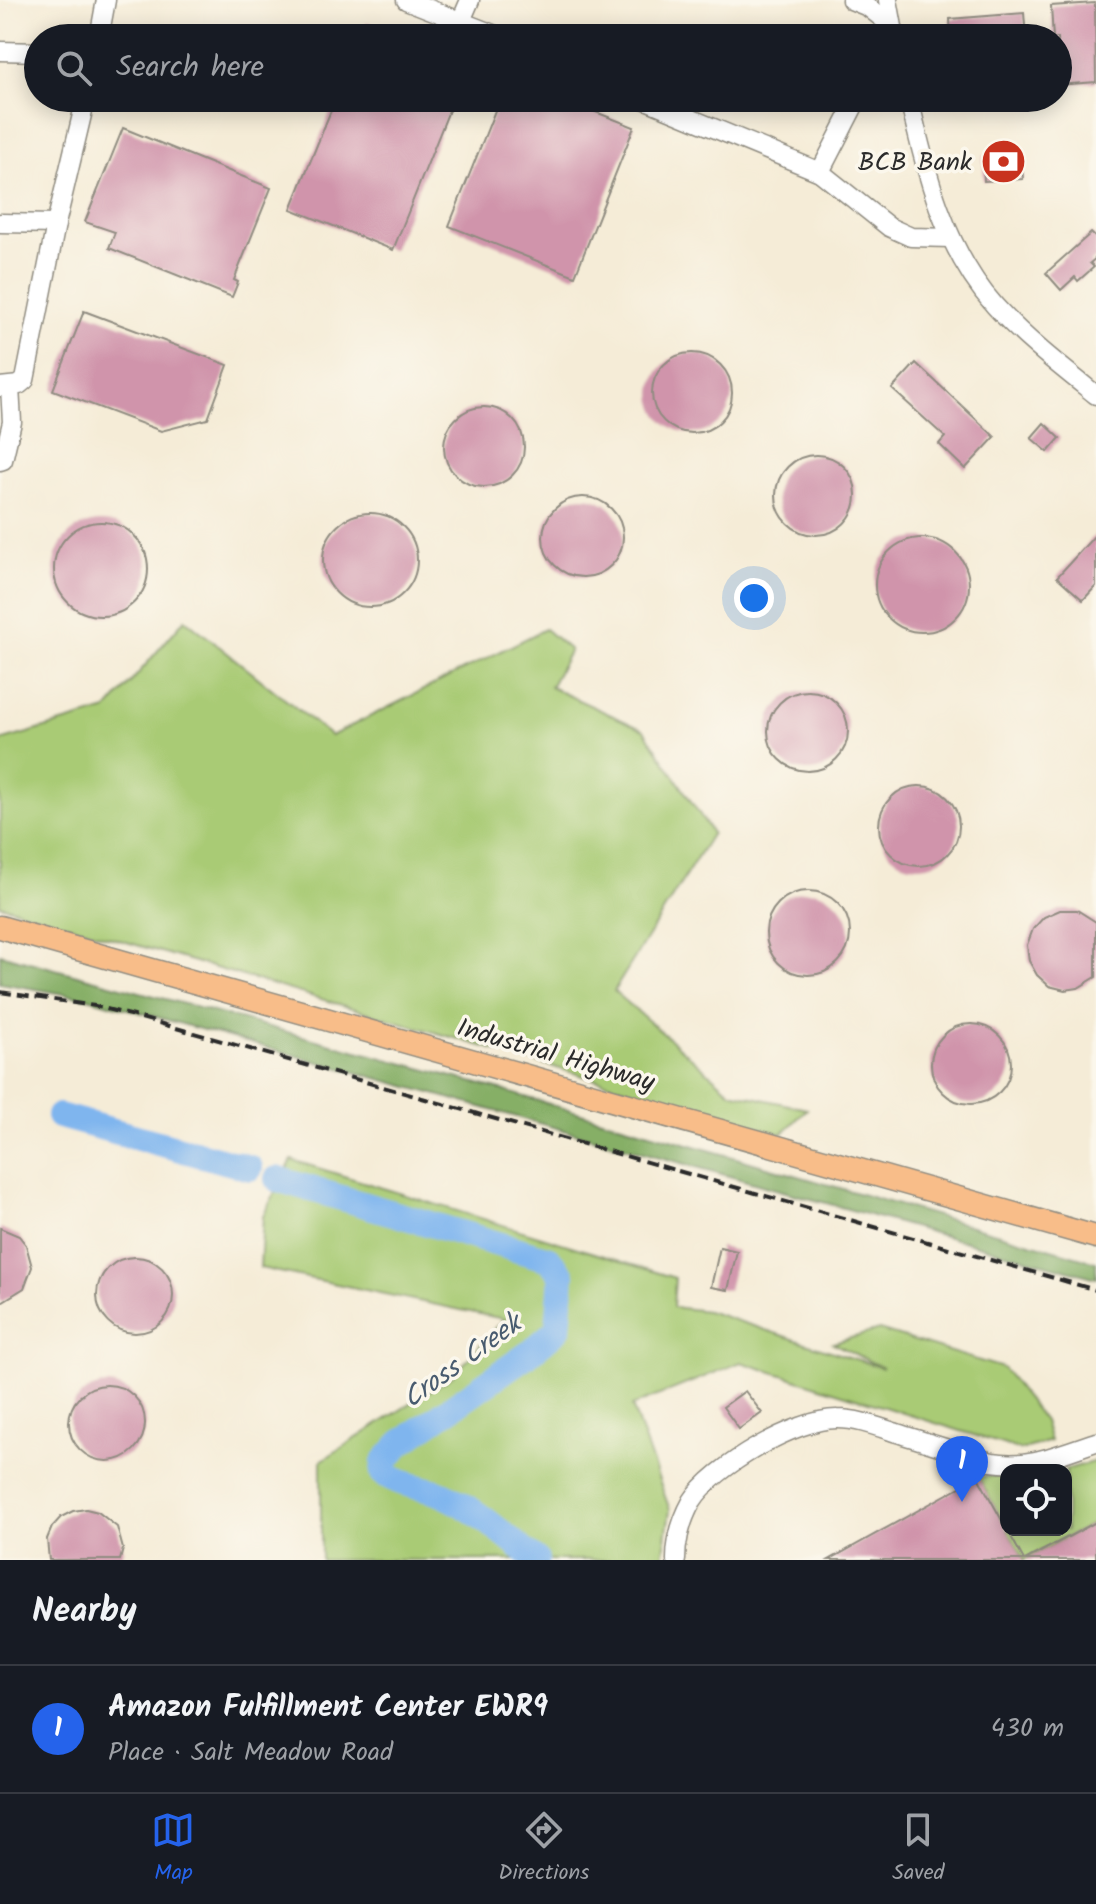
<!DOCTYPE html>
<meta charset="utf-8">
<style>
body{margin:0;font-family:Kalam,sans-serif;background:#242831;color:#f1f3f6}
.controls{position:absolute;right:24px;bottom:24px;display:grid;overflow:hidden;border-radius:16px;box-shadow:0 4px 20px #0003}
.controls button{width:72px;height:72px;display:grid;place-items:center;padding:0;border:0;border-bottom:2px solid #363941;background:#171b24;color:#f1f3f6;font:40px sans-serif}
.you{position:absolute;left:754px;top:598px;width:28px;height:28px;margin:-20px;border:6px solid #fff;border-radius:50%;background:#1a73e8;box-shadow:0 0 0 12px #1a73e833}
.badge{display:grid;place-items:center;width:52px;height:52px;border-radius:50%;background:#2563eb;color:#fff;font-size:26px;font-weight:700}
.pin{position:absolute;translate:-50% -66px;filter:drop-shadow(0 2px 4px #0008)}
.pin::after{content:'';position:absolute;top:42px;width:28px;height:24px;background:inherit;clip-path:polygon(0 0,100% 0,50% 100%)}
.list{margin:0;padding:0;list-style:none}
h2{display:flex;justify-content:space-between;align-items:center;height:104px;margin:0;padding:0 32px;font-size:34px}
h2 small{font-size:26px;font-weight:400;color:#9ea1a6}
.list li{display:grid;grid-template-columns:52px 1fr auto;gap:24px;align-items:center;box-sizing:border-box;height:128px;padding:0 32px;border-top:2px solid #363941}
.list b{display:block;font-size:30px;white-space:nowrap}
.list p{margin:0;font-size:26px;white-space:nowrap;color:#9ea1a6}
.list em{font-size:26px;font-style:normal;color:#9ea1a6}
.icon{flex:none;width:44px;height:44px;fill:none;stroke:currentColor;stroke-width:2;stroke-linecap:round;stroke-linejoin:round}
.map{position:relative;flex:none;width:1096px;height:1560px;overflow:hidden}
.search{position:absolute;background:#171b24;box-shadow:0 4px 20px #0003;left:24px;right:24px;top:24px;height:88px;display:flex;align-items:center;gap:20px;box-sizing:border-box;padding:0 28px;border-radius:44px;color:#9ea1a6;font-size:30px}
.sheet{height:232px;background:#171b24}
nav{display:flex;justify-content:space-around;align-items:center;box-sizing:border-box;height:112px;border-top:2px solid #363941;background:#171b24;font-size:22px;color:#9ea1a6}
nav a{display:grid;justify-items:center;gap:4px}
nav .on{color:#2563eb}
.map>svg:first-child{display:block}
.green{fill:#a9cb74;stroke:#6a7b50;stroke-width:2}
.forest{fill:#86af66;stroke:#586d48;stroke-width:2}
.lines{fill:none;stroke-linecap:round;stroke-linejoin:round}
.river{stroke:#7fb5ee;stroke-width:26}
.building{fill:#d094ab}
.minor-casing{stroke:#908c81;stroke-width:21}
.major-casing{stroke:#908c81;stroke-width:25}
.minor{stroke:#fff;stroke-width:18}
.major{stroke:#f8bd89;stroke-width:22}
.rail{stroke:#2b2b2b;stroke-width:4;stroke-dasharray:12 6;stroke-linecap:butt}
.labels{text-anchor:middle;stroke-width:7;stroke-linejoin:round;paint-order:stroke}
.poi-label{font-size:26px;fill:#2b2b2b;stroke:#fbf7ec;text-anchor:end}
.street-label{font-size:26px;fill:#2b2b2b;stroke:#fbf7ec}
.water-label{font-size:28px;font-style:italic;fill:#485b6f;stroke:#fbf7ec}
</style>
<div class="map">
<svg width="1096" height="1560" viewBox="0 0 1096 1560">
<rect width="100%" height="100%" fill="#fbf7ec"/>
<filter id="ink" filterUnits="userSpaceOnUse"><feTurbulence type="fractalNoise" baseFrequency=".0125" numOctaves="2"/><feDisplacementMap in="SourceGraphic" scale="16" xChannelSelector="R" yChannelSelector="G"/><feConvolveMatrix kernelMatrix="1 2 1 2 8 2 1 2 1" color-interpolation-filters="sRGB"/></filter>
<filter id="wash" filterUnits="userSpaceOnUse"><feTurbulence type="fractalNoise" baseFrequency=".006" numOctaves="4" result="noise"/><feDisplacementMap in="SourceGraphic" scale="32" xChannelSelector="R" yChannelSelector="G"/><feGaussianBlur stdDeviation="1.8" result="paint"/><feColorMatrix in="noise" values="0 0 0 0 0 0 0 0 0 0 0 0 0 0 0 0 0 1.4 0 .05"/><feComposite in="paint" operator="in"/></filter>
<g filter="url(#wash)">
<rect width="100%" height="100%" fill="#f5ecd7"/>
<g class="green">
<path d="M185 619 331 736 545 629 570 650 550 687 644 730 712 833 614 991 731 1092 807 1109 782 1134 0 905V741L107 710Z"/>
<path d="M292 1160 675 1278 673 1307 707 1311 883 1368 833 1343 879 1330 1003 1368 1044 1421 1050 1441 1021 1450 741 1362 632 1406 670 1510 663 1560H321V1461L453 1376 504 1319 260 1268 263 1216Z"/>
<path d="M1096 1461V1522L1024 1560 1007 1530H1066V1470H1064Z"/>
<path d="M1006 1475V1528L978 1477Z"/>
</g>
<path class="forest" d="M0 954 501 1090 1096 1262V1278L88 998 0 983Z"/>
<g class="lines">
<g class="river">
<path d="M59 1116 250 1168"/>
<path d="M277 1179 549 1259 562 1275 558 1329 531 1352 401 1443 384 1462 383 1473C401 1486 422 1486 442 1494 479 1510 505 1537 536 1560"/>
</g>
</g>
<g id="blocks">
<g class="building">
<path d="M1095 3 1096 82 1058 85V38H1053L1051 6Z"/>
<path d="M1024 13 1026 38H951L950 19Z"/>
<path d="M367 22 404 37V38H360Z"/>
<path d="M336 98H454L393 250 291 209Z"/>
<path d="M500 98 533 109 537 98H560L634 127 575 276 449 226Z"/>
<path d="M123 128 271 188 234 280 238 282 232 297 109 248 115 232 85 222Z"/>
<path d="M1021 153 1023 179 984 181 983 156Z"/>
<path d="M1091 233 1096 238V258L1090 263 1094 267 1078 281 1075 277 1061 290 1046 273Z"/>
<path d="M84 311 228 365 208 419 161 431 53 390Z"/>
<circle cx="692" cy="393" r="40"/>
<path d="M916 363 995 437 965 469 939 444 945 437 892 389Z"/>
<circle cx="484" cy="447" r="40"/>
<path d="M1044 423 1060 438 1048 452 1031 438Z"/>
<circle cx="816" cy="495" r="40"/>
<circle cx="583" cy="537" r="40"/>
<circle cx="370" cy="560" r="47"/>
<circle cx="101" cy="569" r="47"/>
<path d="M1096 534V586L1083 600 1057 577Z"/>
<circle cx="922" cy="585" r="47"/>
<circle cx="808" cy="731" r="40"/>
<circle cx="919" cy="826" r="40"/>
<circle cx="808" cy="933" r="42"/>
<path d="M1060 910H1077L1096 922V977L1078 988 1065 990 1049 986 1037 975 1029 961 1027 945 1033 929 1044 917Z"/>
<circle cx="971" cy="1064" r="40"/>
<path d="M0 1228 19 1236 26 1245 32 1267 24 1288 0 1303Z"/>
<path d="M720 1247 737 1251 728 1290 711 1287Z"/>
<circle cx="135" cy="1295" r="38"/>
<circle cx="107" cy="1423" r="38"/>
<path d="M745 1391 762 1413 739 1429 723 1407Z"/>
<path d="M978 1477 1024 1560H829Z"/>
<path d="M86 1509 98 1512 117 1527 123 1549 120 1560H49L47 1539 52 1527 61 1517 73 1511Z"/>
<path d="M1096 1522V1560H1025Z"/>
</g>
</g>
</g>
<g filter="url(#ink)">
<use href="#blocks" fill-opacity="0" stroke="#908c81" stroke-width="2"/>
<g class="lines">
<defs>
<g id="minor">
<path d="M406 0 503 38"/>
<path d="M851 0 868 7 892 26"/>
<path d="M888 0 895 38"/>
<path d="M461 21 470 0"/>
<path d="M99 38 106 0"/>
<path d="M0 51 38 52"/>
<path d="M641 98 820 172 889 227 911 237 951 238"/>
<path d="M909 98C925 170 944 249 995 306 1025 339 1061 367 1096 395"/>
<path d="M820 172 858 98"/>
<path d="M0 223 56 224"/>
<path d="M0 387 19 385 25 380 56 224 86 98"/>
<path d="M0 461 3 460 12 422 10 387"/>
<path d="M676 1560C676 1540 682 1519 692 1501 713 1467 797 1418 838 1419 858 1419 878 1427 897 1433 929 1443 960 1453 992 1462 1032 1468 1058 1454 1096 1442"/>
</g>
<path id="major" d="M0 927 1096 1237"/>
</defs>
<use href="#minor" class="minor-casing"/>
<use href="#major" class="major-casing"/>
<use href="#minor" class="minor"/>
<use href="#major" class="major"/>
<path class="rail" d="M0 992 95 1006 134 1016 1096 1290"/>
</g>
</g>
<defs>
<symbol id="bank-disc" viewBox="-11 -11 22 22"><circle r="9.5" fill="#c8321e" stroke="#fbf7ec"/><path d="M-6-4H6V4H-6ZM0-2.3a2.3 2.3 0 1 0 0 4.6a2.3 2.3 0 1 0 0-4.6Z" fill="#fff"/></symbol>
</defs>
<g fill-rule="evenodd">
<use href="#bank-disc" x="978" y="136" width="51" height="51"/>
</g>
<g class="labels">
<g class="poi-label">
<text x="972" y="170">BCB Bank</text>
</g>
<g class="street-label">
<text transform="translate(556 1054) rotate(16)" y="9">Industrial Highway</text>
</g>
<g class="water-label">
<text transform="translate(461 1360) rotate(-36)" y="10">Cross Creek</text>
</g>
</g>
</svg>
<div class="controls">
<button><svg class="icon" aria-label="locate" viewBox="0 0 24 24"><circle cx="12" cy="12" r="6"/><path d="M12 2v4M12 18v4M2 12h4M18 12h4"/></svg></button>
</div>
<div class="you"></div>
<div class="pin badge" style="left:962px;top:1502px">1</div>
<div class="search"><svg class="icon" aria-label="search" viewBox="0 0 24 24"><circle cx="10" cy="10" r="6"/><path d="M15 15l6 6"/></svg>Search here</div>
</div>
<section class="sheet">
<h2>Nearby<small></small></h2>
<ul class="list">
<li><span class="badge">1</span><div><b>Amazon Fulfillment Center EWR9</b><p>Place · Salt Meadow Road</p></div><em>430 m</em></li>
</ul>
</section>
<nav>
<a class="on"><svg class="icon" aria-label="map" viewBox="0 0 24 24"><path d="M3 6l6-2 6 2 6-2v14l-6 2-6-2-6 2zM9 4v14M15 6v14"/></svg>Map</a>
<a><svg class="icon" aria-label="directions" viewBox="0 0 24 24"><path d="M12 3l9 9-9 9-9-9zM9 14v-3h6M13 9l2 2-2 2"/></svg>Directions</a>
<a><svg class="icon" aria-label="saved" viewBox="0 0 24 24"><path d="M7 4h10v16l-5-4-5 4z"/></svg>Saved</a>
</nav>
